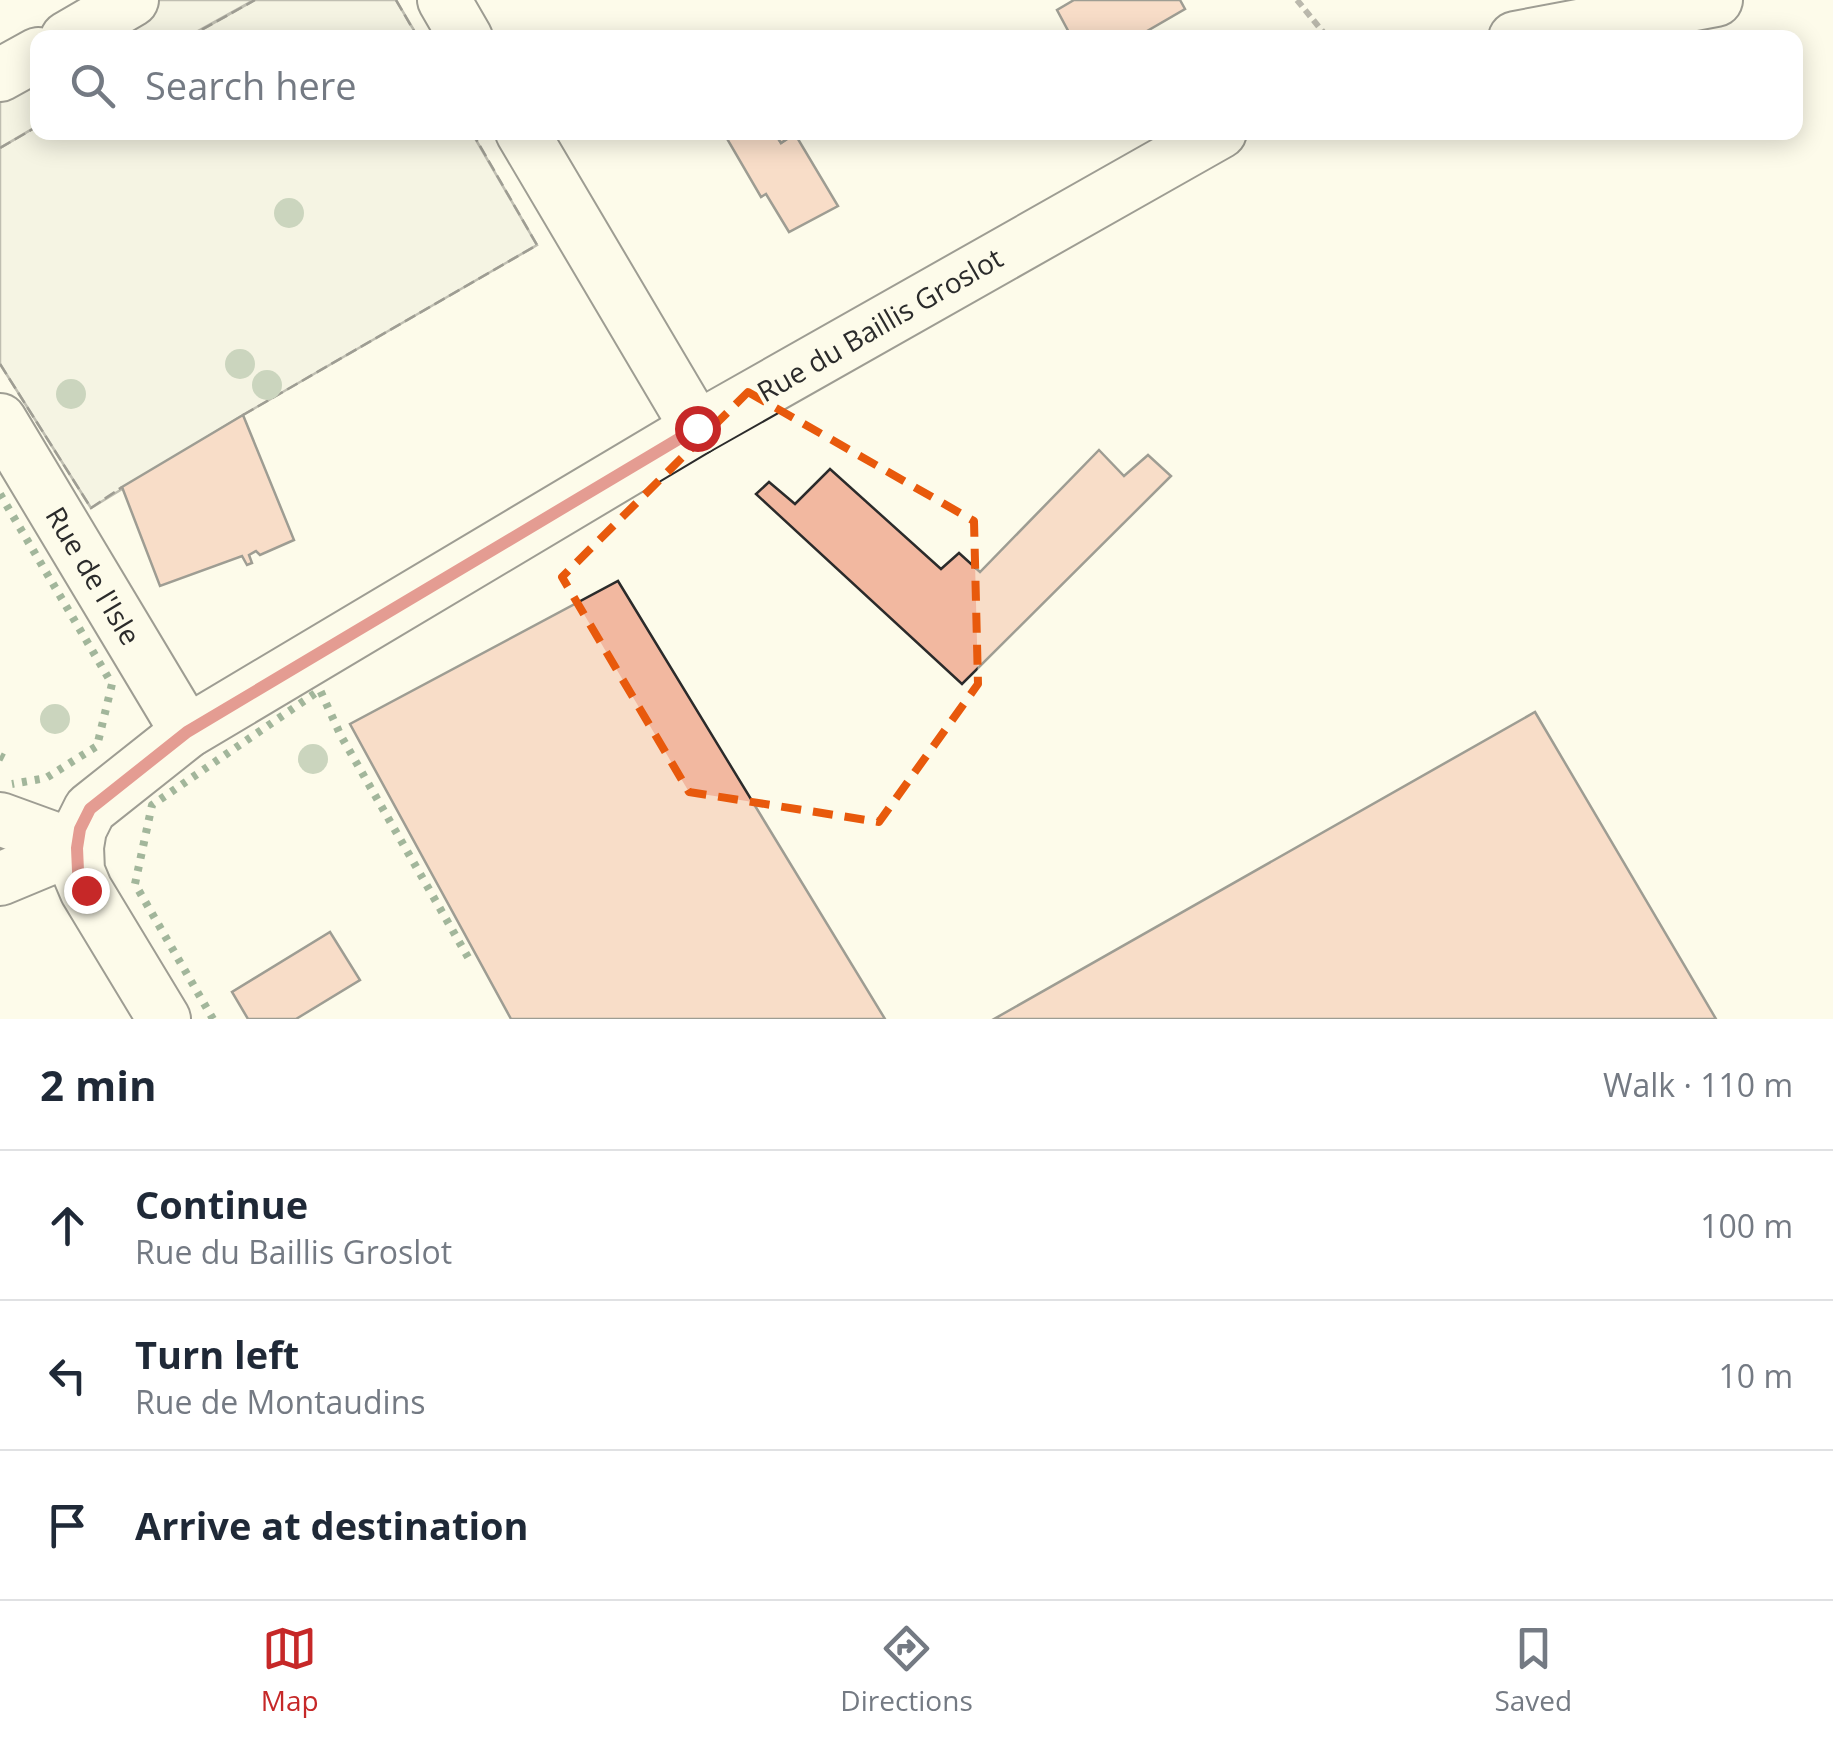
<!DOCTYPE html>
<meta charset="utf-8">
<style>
body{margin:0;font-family:"Open Sans",sans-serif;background:#f6f6f7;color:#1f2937}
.stop{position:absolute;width:30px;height:30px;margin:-22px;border:8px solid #c62828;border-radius:50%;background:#fff}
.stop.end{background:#c62828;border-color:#fff;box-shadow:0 2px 10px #0008}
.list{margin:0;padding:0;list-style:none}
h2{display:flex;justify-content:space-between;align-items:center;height:130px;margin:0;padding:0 40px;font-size:42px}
h2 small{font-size:32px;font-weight:400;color:#747a83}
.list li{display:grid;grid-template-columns:65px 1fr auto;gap:30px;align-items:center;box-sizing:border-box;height:150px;padding:0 40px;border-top:2px solid #e0e1e3}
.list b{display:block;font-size:38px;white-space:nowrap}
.list p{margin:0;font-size:32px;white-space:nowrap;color:#747a83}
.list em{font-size:32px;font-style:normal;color:#747a83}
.icon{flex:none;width:55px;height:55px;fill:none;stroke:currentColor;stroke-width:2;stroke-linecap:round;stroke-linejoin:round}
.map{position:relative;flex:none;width:1833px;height:1019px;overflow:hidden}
.search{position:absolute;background:#fff;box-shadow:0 5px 25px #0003;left:30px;right:30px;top:30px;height:110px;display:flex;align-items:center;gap:25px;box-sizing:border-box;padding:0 35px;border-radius:20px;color:#747a83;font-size:38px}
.sheet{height:580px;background:#fff}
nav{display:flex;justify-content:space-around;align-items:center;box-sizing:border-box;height:140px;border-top:2px solid #e0e1e3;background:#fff;font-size:28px;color:#747a83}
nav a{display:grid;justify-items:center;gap:5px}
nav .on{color:#c62828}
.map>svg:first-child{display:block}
.green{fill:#ecebdb;stroke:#74746e;stroke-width:2.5}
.parking{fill:#eceadb;stroke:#74746e;stroke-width:2.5}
.building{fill:#f2b8a0;stroke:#2b2b2b;stroke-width:2.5}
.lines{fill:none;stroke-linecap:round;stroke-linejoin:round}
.minor-casing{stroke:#2b2b2b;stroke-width:56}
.path{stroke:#6a6964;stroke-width:6;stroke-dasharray:8 5;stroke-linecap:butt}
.minor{stroke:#fdfbea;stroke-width:52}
.hedge{stroke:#34623c;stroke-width:8;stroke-dasharray:5 8;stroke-linecap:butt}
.fence{stroke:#2b2b2b;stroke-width:2.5;stroke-dasharray:12 5;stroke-linecap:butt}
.tree{fill:#8ea78a}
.route{stroke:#c62828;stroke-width:12}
.marked{fill:none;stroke:#e8590c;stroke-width:8;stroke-dasharray:20 12;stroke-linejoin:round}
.labels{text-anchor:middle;stroke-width:8;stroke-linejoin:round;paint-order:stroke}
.street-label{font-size:28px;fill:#2b2b2b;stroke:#fdfbea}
</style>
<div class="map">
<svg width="1833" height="1019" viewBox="0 0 1833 1019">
<rect width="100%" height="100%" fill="#fdfbea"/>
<g class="green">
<path d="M255 0H396L418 37 187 38Z"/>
<path d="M37 126 38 132 472 133 537 245 243 415 91 508 0 364V148Z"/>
</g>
<g class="parking">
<path d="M132 0H254L187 37 67 38Z"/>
<path d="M37 54V126L0 148V75Z"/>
</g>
<g class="building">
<path d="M1074 0H1180L1185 9 1135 38H1072L1057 10Z"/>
<path d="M734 132H774L781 143 795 134 838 206 789 232 766 194 761 197 726 137Z"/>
<path d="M774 132H797L781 143Z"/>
<path d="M243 415 294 540 260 555 256 551 249 555 252 563 247 565 242 556 160 586 122 487Z"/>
<path d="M1099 450 1124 476 1148 455 1171 476 962 684 756 494 769 482 795 504 830 469 941 569 959 553 980 572Z"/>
<path d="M618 581 885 1019H511L350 724Z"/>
<path d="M1535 712 1716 1019H994Z"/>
<path d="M330 932 360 980 296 1019H248L232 992Z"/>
</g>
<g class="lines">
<defs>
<g id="minor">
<path d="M444 0 466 38"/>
<path d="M67 38 132 0"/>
<path d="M1515 38 1716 0"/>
<path d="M0 75 38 54"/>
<path d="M522 132 697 428"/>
<path d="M0 420 187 732"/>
<path d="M0 819 77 847"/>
<path d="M0 879 77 847"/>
<path d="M164 1019 86 890 78 871 77 847 80 829 90 809 187 732 697 428 1220 132"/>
</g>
</defs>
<use href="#minor" class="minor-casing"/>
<path class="path" d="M1297 0 1328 38"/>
<use href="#minor" class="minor"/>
<g class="hedge">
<path d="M0 494 112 684 97 746 46 778 12 784"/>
<path d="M0 756 4 758"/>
<path d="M213 1019 135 884 152 805 320 690 341 736 469 959"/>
</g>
<g class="fence">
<path d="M396 0 418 38"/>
<path d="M187 38 255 0"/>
<path d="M0 148 38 126"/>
<path d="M0 364 91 508 122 487"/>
<path d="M243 415 537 245 472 132"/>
</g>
</g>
<g class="tree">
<circle cx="289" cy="213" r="15"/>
<circle cx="240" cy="364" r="15"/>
<circle cx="267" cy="385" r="15"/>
<circle cx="71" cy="394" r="15"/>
<circle cx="55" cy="719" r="15"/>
<circle cx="313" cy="759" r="15"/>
</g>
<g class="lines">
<path class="route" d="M86 890 78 871 77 848 80 829 90 809 187 732 697 428"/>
</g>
<path d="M0 0H1833V1019H0ZM748 392 974 521 978 684 879 822 689 792 562 577Z" fill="#fdfbea" fill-opacity=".55" fill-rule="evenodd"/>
<path class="marked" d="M748 392 974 521 978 684 879 822 689 792 562 577Z"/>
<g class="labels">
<g class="street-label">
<text transform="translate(880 325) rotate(-30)" y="10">Rue du Baillis Groslot</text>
<text transform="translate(93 576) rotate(59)" y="10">Rue de l'Isle</text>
</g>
</g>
</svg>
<div class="stop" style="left:697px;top:428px"></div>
<div class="stop end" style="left:86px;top:890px"></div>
<div class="search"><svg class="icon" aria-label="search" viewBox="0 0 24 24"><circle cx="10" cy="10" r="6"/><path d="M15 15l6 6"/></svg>Search here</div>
</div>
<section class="sheet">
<h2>2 min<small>Walk · 110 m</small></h2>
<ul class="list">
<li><svg class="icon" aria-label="ahead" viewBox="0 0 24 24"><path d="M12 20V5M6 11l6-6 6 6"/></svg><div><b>Continue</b><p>Rue du Baillis Groslot</p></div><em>100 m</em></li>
<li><svg class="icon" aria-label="left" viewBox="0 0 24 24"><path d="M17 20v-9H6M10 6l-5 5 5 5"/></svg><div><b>Turn left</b><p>Rue de Montaudins</p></div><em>10 m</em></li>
<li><svg class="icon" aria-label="arrive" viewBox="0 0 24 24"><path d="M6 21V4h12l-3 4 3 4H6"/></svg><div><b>Arrive at destination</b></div></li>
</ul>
</section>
<nav>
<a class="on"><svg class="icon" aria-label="map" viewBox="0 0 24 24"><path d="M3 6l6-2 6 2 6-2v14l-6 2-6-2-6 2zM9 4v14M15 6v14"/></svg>Map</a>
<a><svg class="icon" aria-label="directions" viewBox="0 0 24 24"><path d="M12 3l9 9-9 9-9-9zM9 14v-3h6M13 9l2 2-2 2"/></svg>Directions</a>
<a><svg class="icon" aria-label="saved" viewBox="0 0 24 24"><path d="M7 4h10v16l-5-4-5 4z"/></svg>Saved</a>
</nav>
